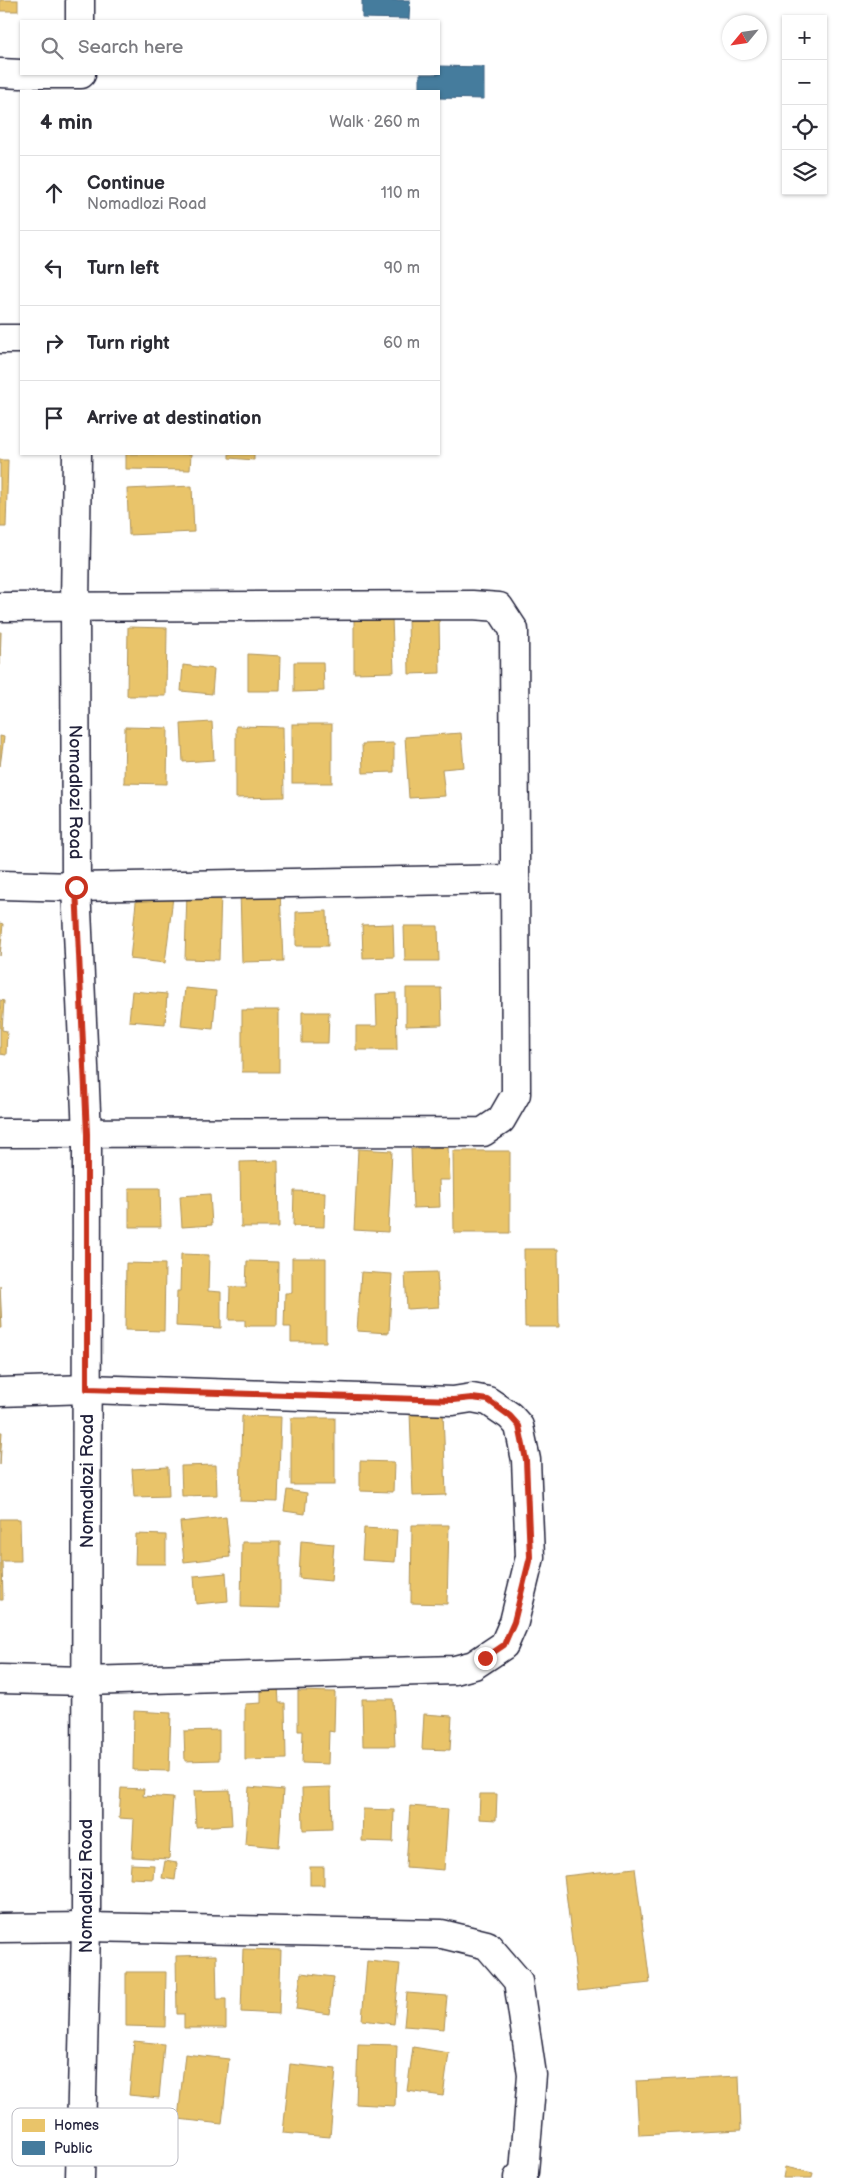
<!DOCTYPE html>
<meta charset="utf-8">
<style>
body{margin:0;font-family:"Balsamiq Sans",sans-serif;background:#f2f2f3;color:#2b2b33}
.controls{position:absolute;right:15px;top:15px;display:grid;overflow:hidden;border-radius:0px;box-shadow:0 1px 4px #0004}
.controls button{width:45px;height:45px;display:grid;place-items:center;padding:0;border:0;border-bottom:1px solid #e1e1e2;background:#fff;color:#2b2b33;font:25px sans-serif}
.compass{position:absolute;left:722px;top:15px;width:45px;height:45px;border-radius:50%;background:#fff;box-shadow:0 1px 4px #0004;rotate:241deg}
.stop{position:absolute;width:15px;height:15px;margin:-11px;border:4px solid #c8321e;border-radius:50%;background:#fff}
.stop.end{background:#c8321e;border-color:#fff;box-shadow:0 1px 5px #0008}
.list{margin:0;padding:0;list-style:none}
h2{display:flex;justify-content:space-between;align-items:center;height:65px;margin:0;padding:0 20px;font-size:21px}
h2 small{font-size:16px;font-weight:400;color:#7c7c81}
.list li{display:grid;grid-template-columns:32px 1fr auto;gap:15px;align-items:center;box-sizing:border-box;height:75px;padding:0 20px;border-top:1px solid #e1e1e2}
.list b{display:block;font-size:19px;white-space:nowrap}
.list p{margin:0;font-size:16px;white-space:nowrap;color:#7c7c81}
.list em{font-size:16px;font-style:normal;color:#7c7c81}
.icon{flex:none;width:28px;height:28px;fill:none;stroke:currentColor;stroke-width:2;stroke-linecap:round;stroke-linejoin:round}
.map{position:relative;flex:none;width:842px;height:2178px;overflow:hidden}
.search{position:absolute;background:#fff;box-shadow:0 1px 4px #0004;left:20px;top:20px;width:420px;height:55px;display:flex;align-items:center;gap:12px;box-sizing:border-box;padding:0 18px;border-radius:0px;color:#7c7c81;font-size:19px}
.panel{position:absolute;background:#fff;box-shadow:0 1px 4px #0004;left:20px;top:90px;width:420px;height:365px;border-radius:0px}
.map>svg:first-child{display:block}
.homes{fill:#e9c46a;stroke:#ad935c}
.public{fill:#457b9d;stroke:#3a6080}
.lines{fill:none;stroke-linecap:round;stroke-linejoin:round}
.minor-casing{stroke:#22223b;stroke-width:31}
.minor{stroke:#fff;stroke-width:28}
.route{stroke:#c8321e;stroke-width:6}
.labels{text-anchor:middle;stroke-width:5;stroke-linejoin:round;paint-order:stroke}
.street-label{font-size:18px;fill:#22223b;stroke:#fff}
.key{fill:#fff;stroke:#bdbdc4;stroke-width:1}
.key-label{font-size:14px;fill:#22223b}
</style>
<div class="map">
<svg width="842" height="2178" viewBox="0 0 842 2178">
<rect width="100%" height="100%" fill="#fff"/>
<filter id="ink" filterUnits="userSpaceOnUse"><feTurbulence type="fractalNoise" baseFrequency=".02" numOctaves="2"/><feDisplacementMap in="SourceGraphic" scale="10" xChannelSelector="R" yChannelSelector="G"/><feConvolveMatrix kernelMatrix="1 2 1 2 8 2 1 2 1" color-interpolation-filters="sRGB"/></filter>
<g filter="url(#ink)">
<g class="homes">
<rect x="0" y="0" width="18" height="11"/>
<path d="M126 454H191L190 470 126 469Z"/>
<path d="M229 454H254V460L229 458Z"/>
<path d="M0 460H8L6 527H0Z"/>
<path d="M192 486 194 532 129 535 127 489Z"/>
<path d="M354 618H392L394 672 354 673Z"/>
<path d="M408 618H439L440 673 409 674Z"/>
<path d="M128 627 167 628 166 696H127Z"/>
<path d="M0 632H1L0 665Z"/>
<path d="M248 654 281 656 280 691H248Z"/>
<path d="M294 662H323L324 691 294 692Z"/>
<path d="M183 665 214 669 212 694 181 691Z"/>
<path d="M212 722 214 760 183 762 181 724Z"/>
<rect x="292" y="724" width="40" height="59"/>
<path d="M236 726 283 727 284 797 236 798Z"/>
<path d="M125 727 168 728 167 784 124 783Z"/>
<path d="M461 733 464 767 442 769 445 796 409 798 405 737Z"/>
<path d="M0 736 4 737 0 766Z"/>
<path d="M394 743V772L363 773 362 744Z"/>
<path d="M280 890 283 961 242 962 240 891Z"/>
<path d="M187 891 221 892 219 960 185 959Z"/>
<path d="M137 893 173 897 165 963 130 959Z"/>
<path d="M327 911 328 946H296V912Z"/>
<path d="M0 923 3 924 0 956Z"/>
<path d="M393 924 394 957 363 958 362 925Z"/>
<path d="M404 926H438L439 961H405Z"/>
<path d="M185 988 216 991 213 1029 181 1026Z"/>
<path d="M406 988H441L442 1025 406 1026Z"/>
<path d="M132 991 167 994 165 1024 129 1021Z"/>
<path d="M396 993 397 1050H356V1026H377L376 994Z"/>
<path d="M0 1000 4 1001 2 1030 7 1031 6 1055 0 1054Z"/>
<rect x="242" y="1010" width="37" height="62"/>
<path d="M302 1012H329L328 1043H302Z"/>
<path d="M448 1147 450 1180H439L440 1207 413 1208 411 1149Z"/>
<path d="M358 1149 392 1151 388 1232 354 1230Z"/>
<path d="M453 1151H510V1233H454Z"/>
<path d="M278 1161 279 1227H241L240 1162Z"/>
<path d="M129 1188H160L161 1227H129Z"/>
<path d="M294 1191 325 1192 324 1227 293 1226Z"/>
<path d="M210 1194 212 1225 182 1227 180 1196Z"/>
<path d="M524 1249H558L559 1327H525Z"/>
<path d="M181 1254 209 1255 208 1291 221 1292V1328L176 1326 177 1291H180Z"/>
<path d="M292 1258H326V1342H291V1327H284L285 1293H292Z"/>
<path d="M247 1261 278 1262 277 1326H245V1320H229L230 1287H246Z"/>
<path d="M126 1263 165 1264 164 1331 125 1330Z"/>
<path d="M361 1272 392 1274 389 1333 357 1331Z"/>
<path d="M437 1272 439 1307 407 1309 405 1273Z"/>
<path d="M0 1286 2 1328H0Z"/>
<path d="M443 1411 446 1495 413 1496 410 1412Z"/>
<path d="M242 1416 281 1417 278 1502 240 1501Z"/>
<rect x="291" y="1418" width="44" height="67"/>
<path d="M0 1432H2L0 1465Z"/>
<path d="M360 1461 394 1462 393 1492 360 1491Z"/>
<path d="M216 1465 217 1495 182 1496 181 1466Z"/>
<path d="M168 1467 169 1496 134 1497 132 1469Z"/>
<path d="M287 1490 307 1493 305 1514 284 1511Z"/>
<path d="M226 1517 230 1557 184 1562 180 1522Z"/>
<path d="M0 1519H20L21 1561H2L3 1600H0Z"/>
<path d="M412 1525H449L447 1604 411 1603Z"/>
<path d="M364 1528 397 1530 395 1562 362 1560Z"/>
<path d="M136 1534 166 1535V1564H135Z"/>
<path d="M301 1541 334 1544 331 1581 299 1578Z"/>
<path d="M242 1542H280V1608L241 1607Z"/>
<path d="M226 1573 228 1601 196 1604 194 1576Z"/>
<path d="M278 1685 279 1703H285L286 1759 245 1760V1704L261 1703V1686Z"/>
<path d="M298 1691 335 1692 334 1732 329 1731 328 1764 302 1763 303 1731H298Z"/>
<path d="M362 1699H393L395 1746H363Z"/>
<path d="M134 1711 171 1713 169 1771 133 1770Z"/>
<path d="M424 1714 452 1716 450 1750 422 1749Z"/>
<path d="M219 1730V1760L185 1761 184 1731Z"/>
<path d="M249 1787 283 1790 279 1847 245 1844Z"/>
<path d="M331 1787 332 1829 303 1830 302 1788Z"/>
<path d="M121 1788 144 1789 143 1796 173 1798 169 1859 132 1857 134 1819 119 1818Z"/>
<path d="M230 1790 232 1825 196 1827 194 1791Z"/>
<path d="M480 1794H497L496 1820 479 1819Z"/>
<path d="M410 1806 448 1809 444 1870 406 1867Z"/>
<path d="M363 1809 394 1810 393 1842 362 1841Z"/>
<path d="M165 1861 177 1863 175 1880 162 1878Z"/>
<path d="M131 1864 154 1865 153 1879 130 1878Z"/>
<rect x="310" y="1867" width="14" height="18"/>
<path d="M635 1868 650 1983 578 1991 564 1876Z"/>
<path d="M243 1949 281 1950 279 2014 241 2012Z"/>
<path d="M216 1955 217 1999H226V2028H184V2014H177L176 1956Z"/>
<path d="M367 1961 400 1964 394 2024 362 2020Z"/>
<path d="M126 1972H166L165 2027 126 2026Z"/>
<path d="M301 1973 334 1977 329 2014 296 2009Z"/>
<path d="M407 1993 447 1996 444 2029 404 2026Z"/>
<path d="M134 2041 164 2044 159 2098 129 2095Z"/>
<path d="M358 2044 397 2045 395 2106 356 2104Z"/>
<path d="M413 2047 449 2053 443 2096 407 2091Z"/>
<path d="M185 2054 229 2059 222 2124 178 2119Z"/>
<path d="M290 2064 336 2069 330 2137 283 2133Z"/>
<path d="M739 2076 741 2130 639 2135 636 2081Z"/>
<path d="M785 2167 813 2173 812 2178H783Z"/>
</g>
<g class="public">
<path d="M362 0H410L409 19 362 18Z"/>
<path d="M439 66 484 67V99L439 98V91H420V74H439Z"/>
</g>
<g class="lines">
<defs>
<g id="minor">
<path d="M80 0V21"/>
<path d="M0 73 21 74"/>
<path d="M28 74H81"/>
<path d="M0 339H21"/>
<path id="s1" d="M77 454 75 606 76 887 87 1134 86 1927 80 2178"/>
<path d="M0 607 472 605 499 607 514 630 516 1094 501 1120 483 1132 0 1133"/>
<path d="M0 885 76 887 515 879"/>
<path d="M0 1392 87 1389 453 1401 472 1398 488 1401 510 1416 519 1426 526 1460 530 1557 514 1622 504 1645 474 1665 455 1670 86 1681 0 1679"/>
<path d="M0 1928 86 1927 442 1934 487 1945 518 1981 532 2075 524 2172 518 2178"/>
</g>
</defs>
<use href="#minor" class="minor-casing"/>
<use href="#minor" class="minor"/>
</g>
</g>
<g class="lines" filter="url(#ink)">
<path class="route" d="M76 887 87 1134V1389L453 1400 472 1398 488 1400 510 1416 519 1426 526 1460 530 1557 514 1622 504 1645 485 1658"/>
</g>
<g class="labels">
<g class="street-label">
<text dy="6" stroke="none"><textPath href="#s1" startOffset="338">Nomadlozi Road</textPath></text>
<text transform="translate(87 1481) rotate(-90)" y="6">Nomadlozi Road</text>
<text transform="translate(86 1886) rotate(-90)" y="6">Nomadlozi Road</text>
</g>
</g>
<rect x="12" y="2108" width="166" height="58" rx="8" class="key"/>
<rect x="22" y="2119" width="23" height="13" fill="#e9c46a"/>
<rect x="22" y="2141" width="23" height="14" fill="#457b9d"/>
<g class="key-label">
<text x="54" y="2130">Homes</text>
<text x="54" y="2153">Public</text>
</g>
</svg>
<div class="controls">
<button>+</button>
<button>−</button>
<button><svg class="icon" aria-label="locate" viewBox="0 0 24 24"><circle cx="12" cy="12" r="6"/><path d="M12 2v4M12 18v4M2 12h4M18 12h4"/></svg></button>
<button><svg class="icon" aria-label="layers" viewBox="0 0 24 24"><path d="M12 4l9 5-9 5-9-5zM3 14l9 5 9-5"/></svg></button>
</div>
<svg class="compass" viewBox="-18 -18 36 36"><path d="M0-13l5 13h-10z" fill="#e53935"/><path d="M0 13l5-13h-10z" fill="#7c7c81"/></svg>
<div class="stop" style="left:76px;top:887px"></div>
<div class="stop end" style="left:485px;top:1658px"></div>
<div class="search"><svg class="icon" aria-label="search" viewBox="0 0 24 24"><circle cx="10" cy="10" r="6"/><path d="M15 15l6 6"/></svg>Search here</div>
<section class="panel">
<h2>4 min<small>Walk · 260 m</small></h2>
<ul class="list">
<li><svg class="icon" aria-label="ahead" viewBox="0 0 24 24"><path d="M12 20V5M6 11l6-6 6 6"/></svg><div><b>Continue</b><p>Nomadlozi Road</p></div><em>110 m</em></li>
<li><svg class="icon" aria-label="left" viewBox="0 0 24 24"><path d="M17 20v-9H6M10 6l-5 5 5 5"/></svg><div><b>Turn left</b></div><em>90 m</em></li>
<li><svg class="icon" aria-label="right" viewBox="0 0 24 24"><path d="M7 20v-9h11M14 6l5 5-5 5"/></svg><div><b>Turn right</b></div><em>60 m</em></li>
<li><svg class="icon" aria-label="arrive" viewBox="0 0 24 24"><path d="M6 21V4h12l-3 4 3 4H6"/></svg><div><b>Arrive at destination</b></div></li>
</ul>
</section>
</div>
